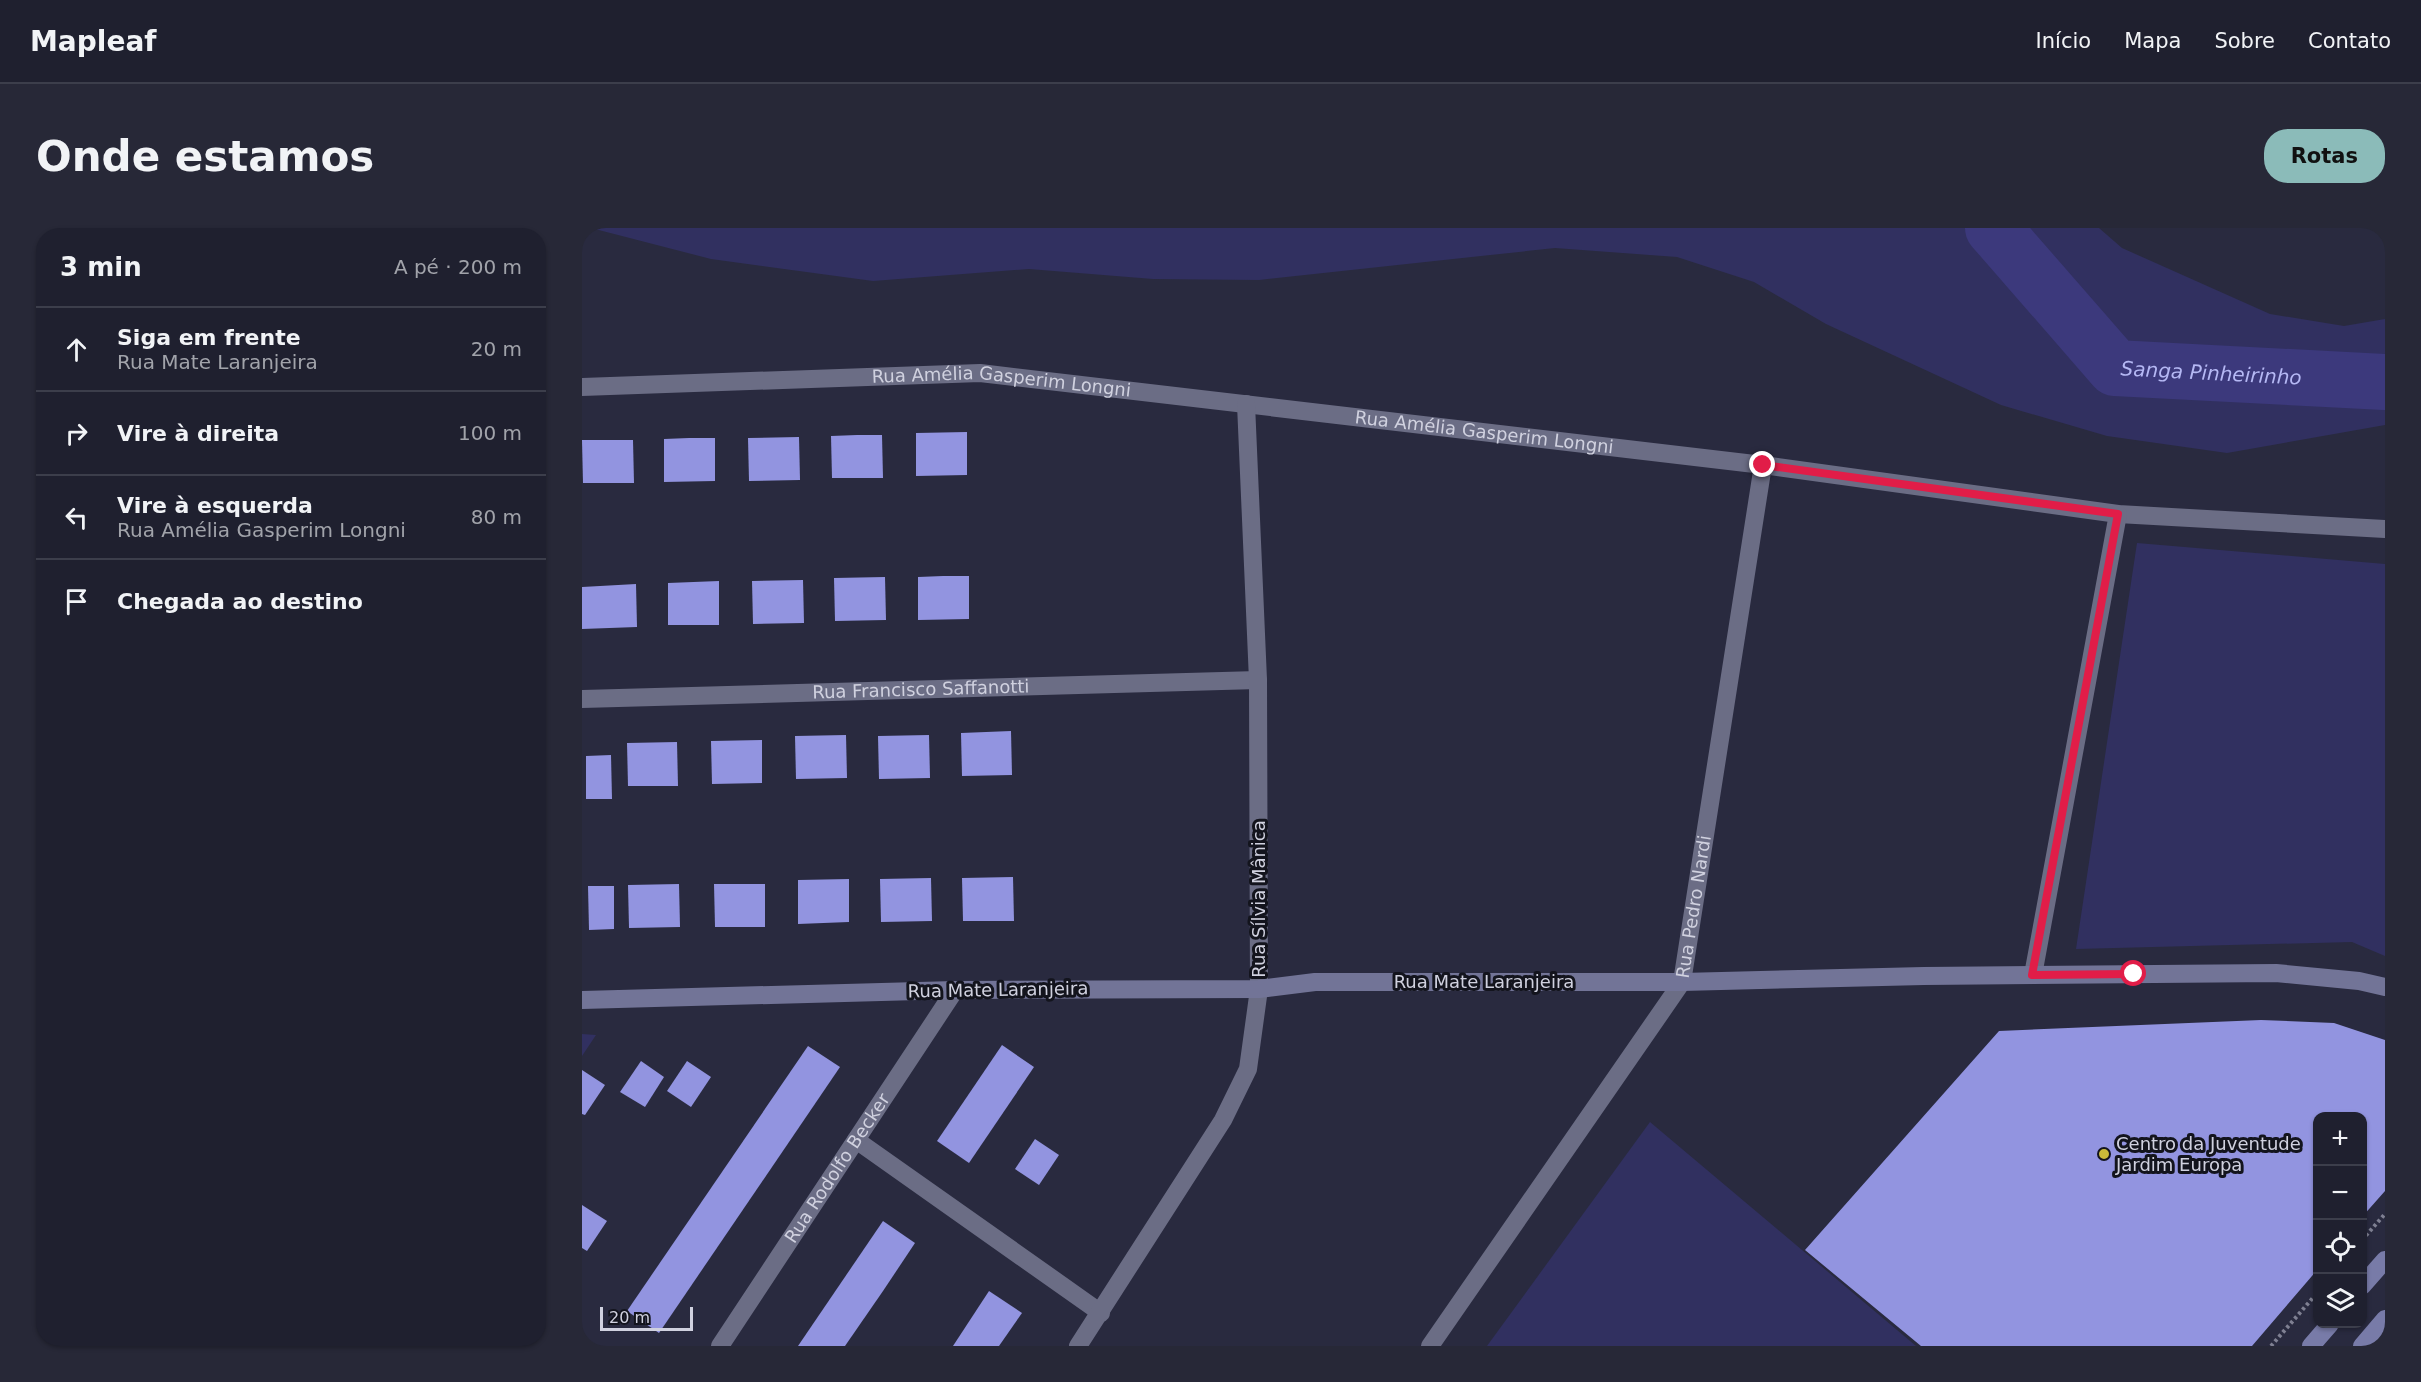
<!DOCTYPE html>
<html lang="pt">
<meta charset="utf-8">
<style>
body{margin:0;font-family:"DejaVu Sans",sans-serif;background:#272837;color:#f1f3f6}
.controls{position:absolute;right:18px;bottom:18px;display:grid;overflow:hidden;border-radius:12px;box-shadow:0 2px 4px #0004}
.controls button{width:54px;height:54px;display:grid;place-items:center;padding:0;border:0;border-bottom:2px solid #3c3e4b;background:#1f202f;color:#f1f3f6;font:30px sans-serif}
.scale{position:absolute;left:18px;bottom:15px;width:93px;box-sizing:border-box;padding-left:6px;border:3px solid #d0d1df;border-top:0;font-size:16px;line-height:21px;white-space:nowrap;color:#d0d1df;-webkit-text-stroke:4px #13141d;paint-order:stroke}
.stop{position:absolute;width:18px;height:18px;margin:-14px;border:4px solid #e11d48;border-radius:50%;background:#fff}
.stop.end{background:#e11d48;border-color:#fff;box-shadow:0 2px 6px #0008}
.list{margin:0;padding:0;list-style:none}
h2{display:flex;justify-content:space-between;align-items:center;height:78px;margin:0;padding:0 24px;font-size:26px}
h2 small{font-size:20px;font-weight:400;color:#a1a3aa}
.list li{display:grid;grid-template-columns:39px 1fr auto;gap:18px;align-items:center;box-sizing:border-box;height:84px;padding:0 24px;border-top:2px solid #3c3e4b}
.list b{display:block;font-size:22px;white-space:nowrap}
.list p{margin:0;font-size:20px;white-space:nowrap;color:#a1a3aa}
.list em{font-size:20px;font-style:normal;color:#a1a3aa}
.icon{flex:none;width:33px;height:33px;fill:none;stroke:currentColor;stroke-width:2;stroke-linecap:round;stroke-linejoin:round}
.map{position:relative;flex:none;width:1803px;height:1118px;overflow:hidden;border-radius:24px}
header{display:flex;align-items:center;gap:36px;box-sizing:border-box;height:84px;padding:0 30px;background:#1f202f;border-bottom:2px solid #3c3e4b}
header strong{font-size:28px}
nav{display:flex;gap:33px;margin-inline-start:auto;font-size:21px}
.intro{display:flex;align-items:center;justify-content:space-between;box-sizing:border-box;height:144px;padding:0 36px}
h1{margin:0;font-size:42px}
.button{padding:15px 27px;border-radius:24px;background:#8bbbb9;color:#111;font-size:21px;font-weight:700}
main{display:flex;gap:36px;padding:0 36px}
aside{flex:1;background:#1f202f;border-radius:24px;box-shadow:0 2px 4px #0004}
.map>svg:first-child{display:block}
.green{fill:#313060}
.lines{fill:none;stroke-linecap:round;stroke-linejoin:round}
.river{stroke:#3c397c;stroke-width:56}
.building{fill:#9294e0}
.path{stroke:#7f8092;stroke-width:4;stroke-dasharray:3 3;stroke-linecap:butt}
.street{stroke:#6b6d85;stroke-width:18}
.secondary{stroke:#727497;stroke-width:18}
.primary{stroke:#787ba8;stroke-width:18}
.route{stroke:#e11d48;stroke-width:8}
.poi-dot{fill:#caba39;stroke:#13141d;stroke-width:2}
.labels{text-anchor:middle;stroke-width:6;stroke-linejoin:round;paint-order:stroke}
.street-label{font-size:18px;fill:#d0d1df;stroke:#13141d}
.poi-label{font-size:18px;fill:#d0d1df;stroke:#13141d;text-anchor:start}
.water-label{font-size:20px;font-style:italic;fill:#b5b8f4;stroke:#13141d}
</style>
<header>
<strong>Mapleaf</strong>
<nav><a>Início</a><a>Mapa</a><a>Sobre</a><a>Contato</a></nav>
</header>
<div class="intro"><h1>Onde estamos</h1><a class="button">Rotas</a></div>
<main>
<aside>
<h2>3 min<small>A pé · 200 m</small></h2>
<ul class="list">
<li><svg class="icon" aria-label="ahead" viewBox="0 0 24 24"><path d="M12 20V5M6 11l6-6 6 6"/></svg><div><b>Siga em frente</b><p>Rua Mate Laranjeira</p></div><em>20 m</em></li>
<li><svg class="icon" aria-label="right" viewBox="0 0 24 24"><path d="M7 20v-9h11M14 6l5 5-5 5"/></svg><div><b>Vire à direita</b></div><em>100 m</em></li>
<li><svg class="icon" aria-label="left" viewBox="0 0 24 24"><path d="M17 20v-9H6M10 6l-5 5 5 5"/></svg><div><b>Vire à esquerda</b><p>Rua Amélia Gasperim Longni</p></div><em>80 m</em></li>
<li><svg class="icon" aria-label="arrive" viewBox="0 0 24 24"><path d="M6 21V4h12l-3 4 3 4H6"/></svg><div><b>Chegada ao destino</b></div></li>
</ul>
</aside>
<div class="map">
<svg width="1803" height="1118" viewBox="0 0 1803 1118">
<rect width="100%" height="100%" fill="#292a3f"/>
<g class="green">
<path d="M9 0H1517L1540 20 1688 86 1762 98 1803 91V197L1645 225 1525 208 1419 177 1244 96 1172 54 1095 29 973 20 677 52 571 51 447 41 291 53 129 31Z"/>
<path d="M1555 315 1803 336V728L1770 714 1494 721Z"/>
<path d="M0 806 14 807 0 828Z"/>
<path d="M1068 894 1334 1118H905Z"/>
</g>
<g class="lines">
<path class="river" id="s1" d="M1411 0 1533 140 1803 154"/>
</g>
<g class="building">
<path d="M385 204V247L334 248V205Z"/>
<path d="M275 207H300L301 250H250L249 208Z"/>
<path d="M217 209 218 252 167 253 166 210Z"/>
<path d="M107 210H133V253L82 254V211Z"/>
<path d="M0 212H51L52 255H1Z"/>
<path d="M361 348H387V391L336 392V349Z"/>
<path d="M303 349 304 392 253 393 252 350Z"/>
<path d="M221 352 222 395 171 396 170 353Z"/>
<path d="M137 353V397H86V355Z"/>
<path d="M54 356 55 399 0 401V359Z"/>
<path d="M429 503 430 547 380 548 379 505Z"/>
<path d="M264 507 265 550 214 551 213 508Z"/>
<path d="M347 507 348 550 297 551 296 508Z"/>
<path d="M180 512V555L130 556 129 513Z"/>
<path d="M95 514 96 558H46L45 515Z"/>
<path d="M29 527 30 571H4V528Z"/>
<path d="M431 649 432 693H381L380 650Z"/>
<path d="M349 650 350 693 299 694 298 651Z"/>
<path d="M267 651V694L216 696V652Z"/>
<path d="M97 656 98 699 47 700 46 657Z"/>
<path d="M132 656H183V699H133Z"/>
<path d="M6 658H32V701L7 702Z"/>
<path d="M1679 792 1752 795 1803 812V963L1780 989V888H1736V1041L1670 1118H1339L1223 1022 1417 803Z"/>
<path d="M420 817 452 839 387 935 355 913Z"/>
<path d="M226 818 258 839 77 1105 45 1083Z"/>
<path d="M59 833 82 849 63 879 38 864Z"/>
<path d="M105 833 129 849 109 879 85 863Z"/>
<path d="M0 842 23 857 3 887 0 886Z"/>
<path d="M453 911 477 927 457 957 433 941Z"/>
<path d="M0 977 25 993 5 1023 0 1020Z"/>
<path d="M301 993 333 1015 301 1063 263 1118H216Z"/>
<path d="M407 1063 440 1085 417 1118H371Z"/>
</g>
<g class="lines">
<g class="path">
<path d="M1780 1012 1803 986"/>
<path d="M1689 1118 1736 1064"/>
</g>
<g class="street">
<path id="s2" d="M0 159 398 145 1181 237 1536 286 1803 301"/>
<path id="s3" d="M0 471 676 452"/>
<path d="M1451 747 1536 286"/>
<path d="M274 912 519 1085"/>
<path id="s4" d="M138 1118 373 762"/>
<path d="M496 1118 641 892 666 841 677 761 676 452 664 176"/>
<path id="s5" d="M848 1118 1100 754 1181 237"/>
</g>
<path class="secondary" d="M0 772 373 762 677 761 733 754H1100L1342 748 1694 745 1777 753 1803 759"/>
<g class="primary">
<path d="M1780 1058 1803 1032"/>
<path d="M1729 1118 1748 1096"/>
<path d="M1780 1118 1803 1091"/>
</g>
</g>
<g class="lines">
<path class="route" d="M1181 237 1536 286 1450 747 1552 746"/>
</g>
<circle class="poi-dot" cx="1522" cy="926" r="6"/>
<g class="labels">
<g class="street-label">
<text dy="6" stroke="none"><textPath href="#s2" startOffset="420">Rua Amélia Gasperim Longni</textPath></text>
<text dy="6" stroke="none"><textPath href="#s2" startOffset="906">Rua Amélia Gasperim Longni</textPath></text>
<text dy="6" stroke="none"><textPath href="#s3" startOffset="339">Rua Francisco Saffanotti</textPath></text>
<text transform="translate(677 671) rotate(-90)" y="6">Rua Sílvia Mânica</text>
<text dy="6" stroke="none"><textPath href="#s5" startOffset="519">Rua Pedro Nardi</textPath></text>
<text x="902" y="760">Rua Mate Laranjeira</text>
<text transform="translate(416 762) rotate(-1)" y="6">Rua Mate Laranjeira</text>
<text dy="6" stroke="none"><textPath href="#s4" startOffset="213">Rua Rodolfo Becker</textPath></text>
</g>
<g class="poi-label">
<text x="1534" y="922">Centro da Juventude<tspan x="1534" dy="21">Jardim Europa</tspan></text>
</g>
<g class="water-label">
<text dy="7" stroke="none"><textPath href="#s1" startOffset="282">Sanga Pinheirinho</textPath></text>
</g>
</g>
</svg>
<div class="controls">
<button>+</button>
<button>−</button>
<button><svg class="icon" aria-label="locate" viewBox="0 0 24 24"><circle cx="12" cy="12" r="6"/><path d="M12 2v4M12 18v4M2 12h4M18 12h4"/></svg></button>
<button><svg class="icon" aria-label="layers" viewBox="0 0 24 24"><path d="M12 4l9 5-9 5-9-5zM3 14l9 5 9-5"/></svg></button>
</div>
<div class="scale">20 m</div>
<div class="stop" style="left:1552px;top:746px"></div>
<div class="stop end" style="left:1181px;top:237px"></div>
</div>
</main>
